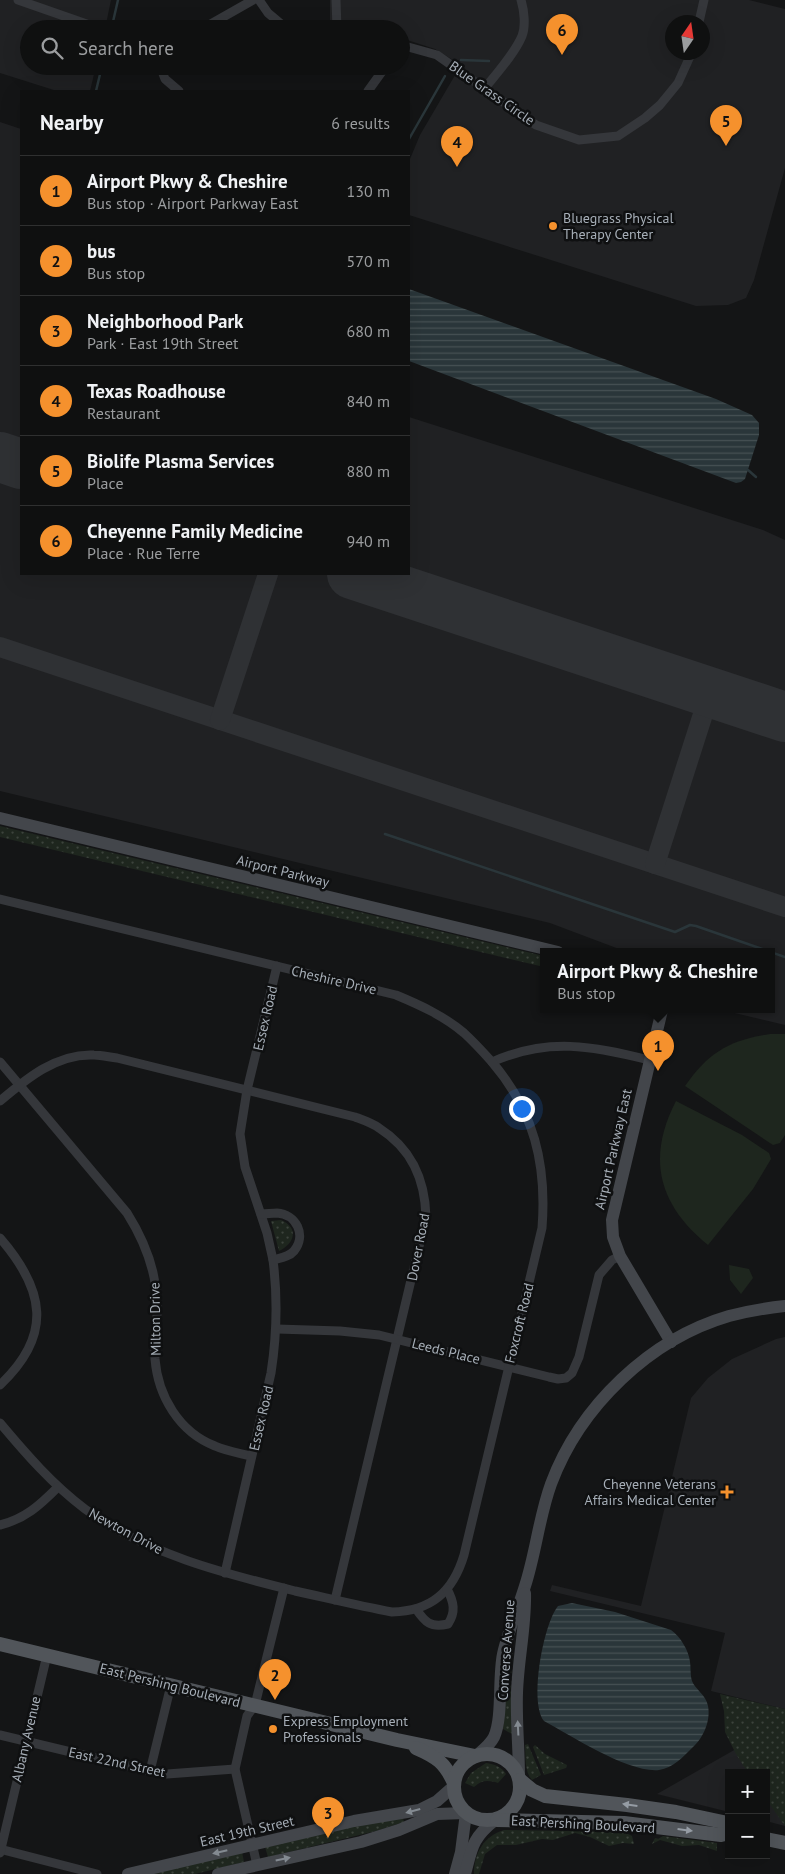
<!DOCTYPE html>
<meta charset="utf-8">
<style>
body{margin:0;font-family:"PT Sans",sans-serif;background:#181919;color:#f1f3f6}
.controls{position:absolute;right:15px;bottom:15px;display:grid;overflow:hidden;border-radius:0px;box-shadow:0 5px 20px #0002}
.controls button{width:45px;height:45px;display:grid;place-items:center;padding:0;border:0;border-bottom:1px solid #2f3030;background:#0f1010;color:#f1f3f6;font:25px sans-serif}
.compass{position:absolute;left:665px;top:15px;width:45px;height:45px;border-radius:50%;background:#0f1010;box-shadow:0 5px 20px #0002;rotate:13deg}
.you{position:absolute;left:521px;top:1108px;width:18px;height:18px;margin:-12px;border:4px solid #fff;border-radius:50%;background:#1a73e8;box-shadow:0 0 0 8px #1a73e833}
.badge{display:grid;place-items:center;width:32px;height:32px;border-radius:50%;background:#f5912d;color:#111;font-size:16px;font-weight:700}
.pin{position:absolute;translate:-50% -41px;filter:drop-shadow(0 1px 2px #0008)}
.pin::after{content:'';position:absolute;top:26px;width:18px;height:15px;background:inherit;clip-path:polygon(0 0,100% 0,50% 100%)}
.popup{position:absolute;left:540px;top:948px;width:235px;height:65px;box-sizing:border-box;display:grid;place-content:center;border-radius:0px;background:#0f1010;filter:drop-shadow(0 1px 4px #0005);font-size:16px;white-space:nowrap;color:#9b9d9f}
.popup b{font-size:19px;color:#f1f3f6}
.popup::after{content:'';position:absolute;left:50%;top:100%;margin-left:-10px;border:10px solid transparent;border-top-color:#0f1010}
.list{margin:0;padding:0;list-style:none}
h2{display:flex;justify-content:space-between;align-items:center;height:65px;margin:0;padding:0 20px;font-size:21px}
h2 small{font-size:16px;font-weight:400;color:#9b9d9f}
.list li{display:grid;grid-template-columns:32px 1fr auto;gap:15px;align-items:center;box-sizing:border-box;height:70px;padding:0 20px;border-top:1px solid #2f3030}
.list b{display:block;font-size:19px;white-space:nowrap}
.list p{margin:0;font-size:16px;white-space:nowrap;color:#9b9d9f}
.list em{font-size:16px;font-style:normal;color:#9b9d9f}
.icon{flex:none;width:28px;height:28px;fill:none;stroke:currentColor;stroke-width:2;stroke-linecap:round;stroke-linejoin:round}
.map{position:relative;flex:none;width:785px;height:1874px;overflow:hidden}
.search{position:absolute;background:#0f1010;box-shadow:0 5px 20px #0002;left:20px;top:20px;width:390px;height:55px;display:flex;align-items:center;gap:12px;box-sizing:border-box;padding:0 18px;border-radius:28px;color:#9b9d9f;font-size:19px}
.panel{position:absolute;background:#0f1010;box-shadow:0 5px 20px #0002;left:20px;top:90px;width:390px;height:485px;border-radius:0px}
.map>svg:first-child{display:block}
.built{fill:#202123;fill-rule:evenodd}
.grass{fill:url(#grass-dots)}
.pitch{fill:#1e261e}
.water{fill:url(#water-rules)}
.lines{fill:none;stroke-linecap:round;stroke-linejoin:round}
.stream{stroke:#2a363a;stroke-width:2.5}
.taxiway{stroke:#2f3134;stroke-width:20}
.runway{stroke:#2f3134;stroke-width:50}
.street{stroke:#35373b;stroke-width:9}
.secondary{stroke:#43464b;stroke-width:12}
.primary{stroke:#51555a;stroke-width:14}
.oneway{fill:#838a91}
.oneway2{fill:#959ca4}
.poi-dot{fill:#f5912d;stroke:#0f1011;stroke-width:2}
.labels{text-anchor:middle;stroke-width:5;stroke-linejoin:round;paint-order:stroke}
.street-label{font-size:14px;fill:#a6aeb7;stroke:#0f1011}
.poi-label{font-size:14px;fill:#a6aeb7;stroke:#0f1011;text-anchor:start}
</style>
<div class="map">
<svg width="785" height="1874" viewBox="0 0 785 1874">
<defs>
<pattern id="grass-dots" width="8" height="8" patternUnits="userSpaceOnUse" patternTransform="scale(1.25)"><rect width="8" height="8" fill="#1e261e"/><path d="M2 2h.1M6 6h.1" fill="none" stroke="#3c433c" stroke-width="1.8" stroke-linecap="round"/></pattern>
<pattern id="water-rules" width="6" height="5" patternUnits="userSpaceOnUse" patternTransform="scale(1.25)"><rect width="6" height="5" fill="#2a363a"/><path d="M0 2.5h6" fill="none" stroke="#465154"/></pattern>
</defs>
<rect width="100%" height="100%" fill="#141516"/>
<g class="built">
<path d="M0 0H111L105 29H29V66H96L90 91H57L0 73Z"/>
<path d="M330 0H749L785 9V168L754 280 746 298 728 305 696 306 409 215V166L410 159 420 135 461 65 435 49 401 38V29H330ZM672 22H702V52H672Z"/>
<path d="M0 122 21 129V574H409V417L763 530 785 540V1025L722 1010H772V952H627L550 923 0 791Z"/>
<path d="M785 1337V1709L711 1691 725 1633 550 1591 552 1585 641 1606 691 1398 708 1378 732 1359 776 1339Z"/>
<path d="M785 1721V1826L766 1821V1773H729V1812L657 1794Z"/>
</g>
<g class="grass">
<path d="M0 826 544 956V967L0 837Z"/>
<path d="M281 1220C299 1228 295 1243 279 1251L271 1221Z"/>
<path d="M511 1651H513L511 1675 512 1734 503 1729 507 1679Z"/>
<path d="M720 1694 785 1709V1826L766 1799V1773H748L736 1754 725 1732 724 1711Z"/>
<path d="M528 1744 541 1775 532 1780C524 1771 526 1757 525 1745Z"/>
<path d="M535 1745 545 1754 567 1765 566 1768 544 1775 533 1747Z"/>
<path d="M486 1763C494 1764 502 1767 506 1774L498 1783C488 1780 482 1780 474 1787L465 1783 471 1773Z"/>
<path d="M403 1818 404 1822 376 1831 268 1857 265 1847 351 1827Z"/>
<path d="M504 1830 624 1832 632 1836 634 1844 623 1843 609 1846 590 1837 575 1833 553 1840 542 1839 516 1845H497L485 1854 479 1874H474C474 1853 484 1836 504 1830Z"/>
<path d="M663 1836 717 1843V1851L699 1845 682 1846 660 1840 652 1844 655 1838 658 1839Z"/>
<path d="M242 1852 244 1862 195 1874H149Z"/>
</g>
<g class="pitch">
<path d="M770 1034H785V1135L780 1143 773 1145 685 1086C708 1053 729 1040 770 1034Z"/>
<path d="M676 1101 742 1135 769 1153 771 1159 753 1189 708 1245C659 1205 646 1159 676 1101Z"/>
<path d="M729 1265 749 1269 753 1278 741 1294 730 1280Z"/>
</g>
<g class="water">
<path d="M409 289 716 399 752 415 759 423V435L745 479 741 482 736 483 409 361Z"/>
<path d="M572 1603 615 1612 671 1630C680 1636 689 1651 690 1662 691 1668 690 1674 692 1681 695 1689 706 1695 708 1706 711 1721 703 1738 693 1747 683 1757 673 1768 659 1770 628 1773 572 1736 544 1721 529 1702 543 1625 558 1606Z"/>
</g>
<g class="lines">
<g class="stream">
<path d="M112 26 118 0"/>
<path d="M461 60 489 61"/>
<path d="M96 91 102 66"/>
<path d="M409 139 445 76"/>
<path d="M748 470 756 477"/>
<path d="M385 834 675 932 690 925 696 926 785 957"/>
</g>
<g class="taxiway">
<path d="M0 647 785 907"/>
<path d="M220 720 268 574"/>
<path d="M655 864 705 708C705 694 698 690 686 684"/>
</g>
<g class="runway">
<path d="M0 457 21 464"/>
<path d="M352 574 785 717"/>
</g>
<g class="street">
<path d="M18 0 101 29"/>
<path d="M259 0 268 13 287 29"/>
<path d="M336 0 337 29"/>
<path d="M699 22 704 0"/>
<path d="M202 29 253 0"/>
<path d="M401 45 437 55 536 125 579 140 618 136 645 118 660 105 678 83 692 52"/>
<path d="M160 66 165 79 179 91"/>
<path d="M485 88C497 73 515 53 522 36 526 26 524 10 521 0"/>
<path d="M368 91 386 66"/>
<path d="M0 899 396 995C420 1005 444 1016 464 1033 474 1042 483 1052 492 1062 548 1037 592 1046 649 1060"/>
<path d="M0 1062 127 1213C144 1240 156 1269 157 1302 158 1321 154 1340 155 1359 158 1396 179 1432 215 1446 226 1451 239 1453 251 1456"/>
<path d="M0 1101C26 1079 57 1053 94 1055 101 1055 109 1057 117 1058L355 1117C363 1120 372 1123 379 1128 412 1149 425 1179 426 1217L335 1600"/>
<path d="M0 1238C45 1290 53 1335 0 1385"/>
<path d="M273 1260 267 1233 245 1167 240 1134 247 1090 277 966"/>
<path d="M277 1329 340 1331 379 1335 549 1377 558 1379 566 1378 572 1373 579 1357 599 1275 612 1260 620 1256"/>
<path d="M0 1423C26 1454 52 1484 85 1509 147 1554 222 1573 295 1591 327 1598 359 1606 392 1612 431 1611 453 1592 464 1555L542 1228C547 1164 534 1111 492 1062"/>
<path d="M0 1525C25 1519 40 1505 58 1487"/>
<path d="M225 1573 271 1373C277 1334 278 1299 273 1260 280 1258 289 1257 294 1251 307 1235 296 1214 277 1213 272 1213 266 1214 261 1214"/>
<path d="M416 1609C425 1622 430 1628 448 1624 456 1612 454 1602 447 1589"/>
<path d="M0 1735 150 1771 167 1774 235 1769"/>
<path d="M150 1771 171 1685"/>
<path d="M0 1849 97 1874"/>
<path d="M0 1853 47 1655"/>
<path d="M257 1865 235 1769 247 1716 255 1705 284 1588"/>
</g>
<g class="secondary">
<path d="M0 818 558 952"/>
<path d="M662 1010 612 1220 613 1237 620 1256 671 1342"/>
<path d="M476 1756C483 1750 490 1745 494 1737 503 1717 498 1678 503 1654 508 1631 518 1609 525 1586 536 1552 539 1517 551 1484 580 1406 650 1339 729 1316 748 1311 766 1308 785 1306"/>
<path d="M519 1777C519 1749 516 1721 517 1693 518 1659 526 1626 525 1593"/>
<path d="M128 1874 354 1821 419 1810 437 1801 454 1786"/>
<path d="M218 1874 361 1842 399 1830 437 1814 465 1813"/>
<path d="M455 1874 461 1852 466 1813"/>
<path d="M465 1874C472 1848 472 1838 495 1820"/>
</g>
<g class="primary">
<path d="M0 1644 397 1740 475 1756"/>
<path d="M416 1748C437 1757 445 1763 454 1783"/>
<circle cx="487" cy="1787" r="33"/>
<path d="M520 1780 532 1790 545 1796 627 1805 676 1812 723 1822 729 1825"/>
<path d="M497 1820 624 1823 721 1835 729 1833"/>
<path d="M766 1839 785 1843"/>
</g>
</g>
<defs><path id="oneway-solid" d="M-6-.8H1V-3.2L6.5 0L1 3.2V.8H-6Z" transform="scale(1.25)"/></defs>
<g class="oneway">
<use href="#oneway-solid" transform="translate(518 1728) rotate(-93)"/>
<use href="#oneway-solid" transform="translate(413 1811) rotate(165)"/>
<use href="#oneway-solid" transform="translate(220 1852) rotate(167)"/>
<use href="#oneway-solid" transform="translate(283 1859) rotate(-12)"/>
</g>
<g class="oneway2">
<use href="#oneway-solid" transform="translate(630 1805) rotate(-172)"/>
<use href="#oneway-solid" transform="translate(685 1830) rotate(7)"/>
</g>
<g class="poi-dot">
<circle cx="553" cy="226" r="5"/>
<path d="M724.5 1484.5h5v5h5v5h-5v5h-5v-5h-5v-5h5z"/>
<circle cx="273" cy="1729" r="5"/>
</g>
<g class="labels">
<g class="street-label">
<text transform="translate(492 93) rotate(35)" y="5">Blue Grass Circle</text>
<text transform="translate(283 871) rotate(14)" y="5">Airport Parkway</text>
<text transform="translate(334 980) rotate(13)" y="5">Cheshire Drive</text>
<text transform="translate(265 1018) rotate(-77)" y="5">Essex Road</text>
<text transform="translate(613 1149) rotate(-77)" y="5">Airport Parkway East</text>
<text transform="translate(418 1247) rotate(-79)" y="5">Dover Road</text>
<text transform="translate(155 1319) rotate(-91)" y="5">Milton Drive</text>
<text transform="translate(519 1323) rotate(-76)" y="5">Foxcroft Road</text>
<text transform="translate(446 1351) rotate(14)" y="5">Leeds Place</text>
<text transform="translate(261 1418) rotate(-77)" y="5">Essex Road</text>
<text transform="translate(126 1531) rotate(28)" y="5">Newton Drive</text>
<text transform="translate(506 1650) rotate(-86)" y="5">Converse Avenue</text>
<text transform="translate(170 1685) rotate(14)" y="5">East Pershing Boulevard</text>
<text transform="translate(26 1739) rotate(-77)" y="5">Albany Avenue</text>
<text transform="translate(117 1762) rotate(12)" y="5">East 22nd Street</text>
<text transform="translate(583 1824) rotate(3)" y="5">East Pershing Boulevard</text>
<text transform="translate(247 1831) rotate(-13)" y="5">East 19th Street</text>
</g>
<g class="poi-label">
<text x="563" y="223">Bluegrass Physical<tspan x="563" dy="16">Therapy Center</tspan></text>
<text x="716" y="1489" text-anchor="end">Cheyenne Veterans<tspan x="716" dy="16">Affairs Medical Center</tspan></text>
<text x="283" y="1726">Express Employment<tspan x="283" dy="16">Professionals</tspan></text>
</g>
</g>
</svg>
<div class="controls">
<button>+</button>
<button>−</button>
</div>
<svg class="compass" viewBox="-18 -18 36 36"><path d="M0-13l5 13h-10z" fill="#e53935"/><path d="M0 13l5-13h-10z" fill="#9b9d9f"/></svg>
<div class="you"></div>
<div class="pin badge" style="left:658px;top:1071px">1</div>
<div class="popup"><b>Airport Pkwy &amp; Cheshire</b>Bus stop</div>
<div class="pin badge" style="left:275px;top:1700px">2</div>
<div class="pin badge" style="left:328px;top:1838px">3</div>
<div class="pin badge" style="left:457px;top:167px">4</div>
<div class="pin badge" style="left:726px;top:146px">5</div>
<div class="pin badge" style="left:562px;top:55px">6</div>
<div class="search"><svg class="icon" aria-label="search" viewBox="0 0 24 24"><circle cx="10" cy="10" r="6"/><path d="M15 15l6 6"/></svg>Search here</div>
<section class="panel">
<h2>Nearby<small>6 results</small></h2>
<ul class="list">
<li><span class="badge">1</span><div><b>Airport Pkwy &amp; Cheshire</b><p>Bus stop · Airport Parkway East</p></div><em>130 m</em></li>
<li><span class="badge">2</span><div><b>bus</b><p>Bus stop</p></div><em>570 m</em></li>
<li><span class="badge">3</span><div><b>Neighborhood Park</b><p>Park · East 19th Street</p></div><em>680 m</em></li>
<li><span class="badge">4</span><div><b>Texas Roadhouse</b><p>Restaurant</p></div><em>840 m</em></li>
<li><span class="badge">5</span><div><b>Biolife Plasma Services</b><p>Place</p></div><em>880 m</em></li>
<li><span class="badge">6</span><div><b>Cheyenne Family Medicine</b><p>Place · Rue Terre</p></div><em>940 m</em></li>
</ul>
</section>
</div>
